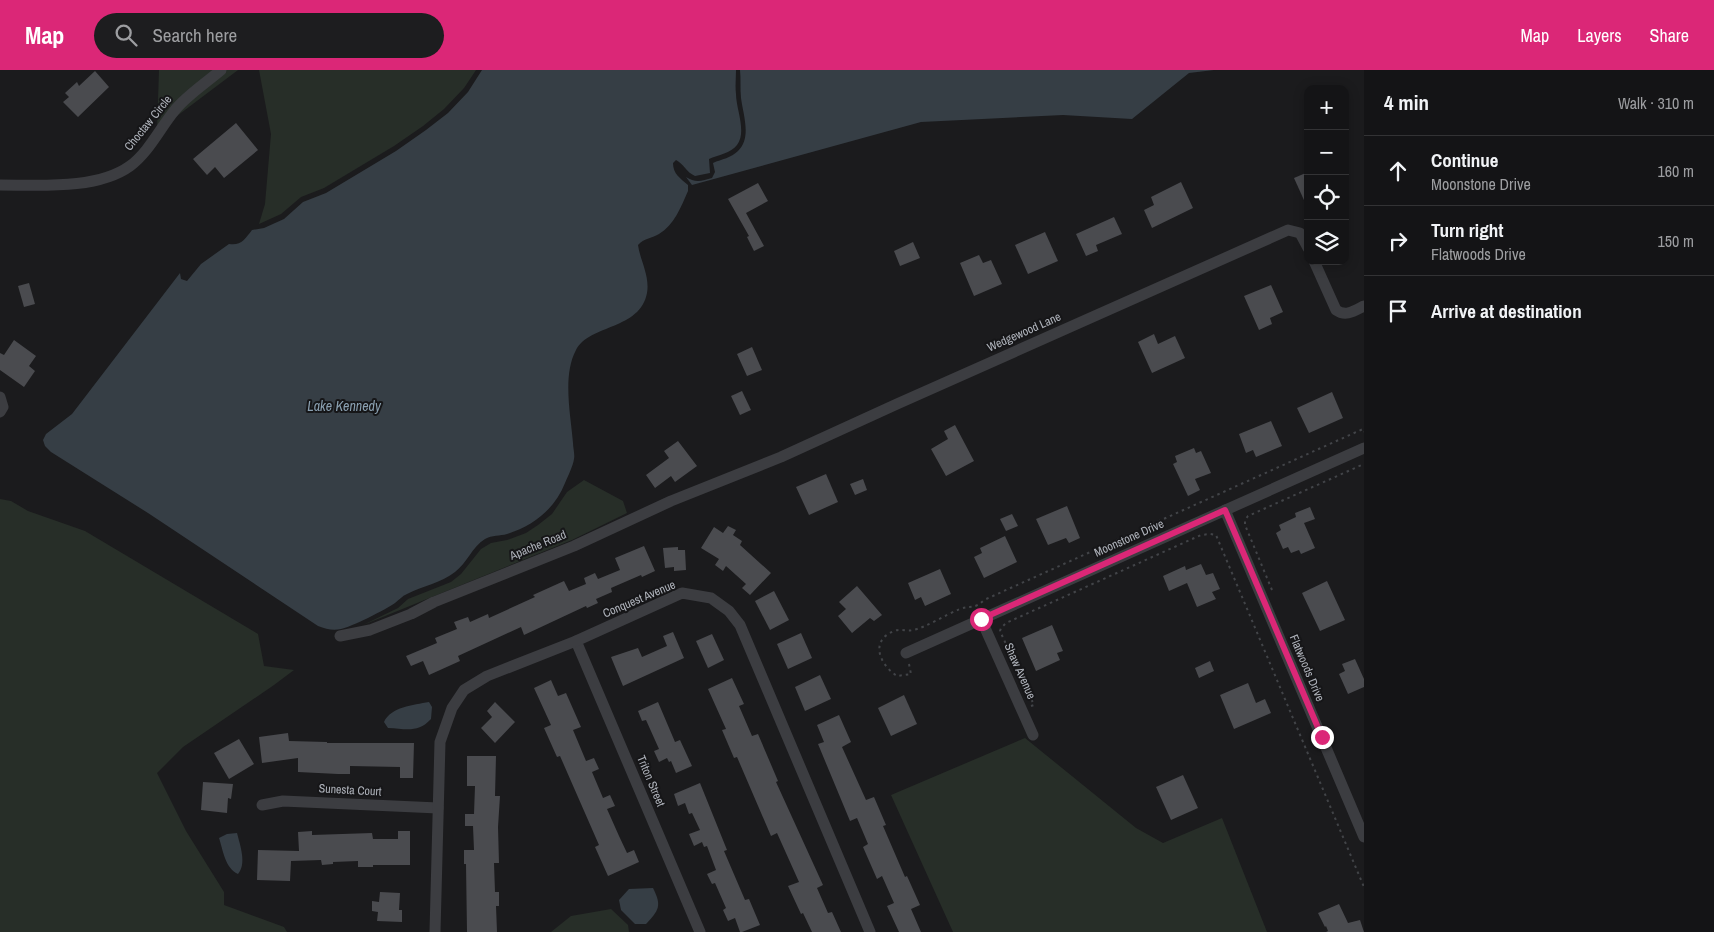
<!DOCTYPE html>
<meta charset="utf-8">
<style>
body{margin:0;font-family:"Archivo Narrow",sans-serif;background:#1d1d1f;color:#f1f3f6}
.controls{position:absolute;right:15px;top:15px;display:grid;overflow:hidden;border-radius:10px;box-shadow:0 2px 12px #0003}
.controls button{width:45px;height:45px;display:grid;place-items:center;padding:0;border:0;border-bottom:1px solid #333335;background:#141416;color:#f1f3f6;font:25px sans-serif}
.stop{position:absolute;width:15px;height:15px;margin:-11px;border:4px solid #db2777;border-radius:50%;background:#fff}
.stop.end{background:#db2777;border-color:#fff;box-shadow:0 1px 5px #0008}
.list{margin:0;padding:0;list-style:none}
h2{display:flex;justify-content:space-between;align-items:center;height:65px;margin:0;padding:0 20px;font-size:21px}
h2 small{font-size:16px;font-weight:400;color:#9d9ea1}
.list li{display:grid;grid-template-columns:32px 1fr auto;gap:15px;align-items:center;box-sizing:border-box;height:70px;padding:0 20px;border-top:1px solid #333335}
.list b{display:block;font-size:19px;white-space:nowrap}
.list p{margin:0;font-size:16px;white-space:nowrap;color:#9d9ea1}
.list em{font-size:16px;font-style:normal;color:#9d9ea1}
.icon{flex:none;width:28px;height:28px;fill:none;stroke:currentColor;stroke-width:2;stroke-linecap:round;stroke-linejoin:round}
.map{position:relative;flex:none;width:1364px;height:862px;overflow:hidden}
header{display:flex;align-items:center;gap:30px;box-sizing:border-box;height:70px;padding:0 25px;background:#db2777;color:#fff}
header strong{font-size:24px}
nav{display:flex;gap:28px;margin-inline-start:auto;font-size:18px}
.search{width:350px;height:45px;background:#1d1d1f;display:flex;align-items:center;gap:12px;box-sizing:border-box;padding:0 18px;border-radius:28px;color:#9d9ea1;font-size:19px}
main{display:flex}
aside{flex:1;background:#141416}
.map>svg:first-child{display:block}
.green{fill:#272e28}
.water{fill:#363e45}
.building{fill:#4a4b4f}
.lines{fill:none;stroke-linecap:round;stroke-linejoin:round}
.path{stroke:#424448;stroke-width:2;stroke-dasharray:2.5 4;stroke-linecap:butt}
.minor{stroke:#3c3d41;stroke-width:11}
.route{stroke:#db2777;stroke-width:6}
.labels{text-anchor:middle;stroke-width:4;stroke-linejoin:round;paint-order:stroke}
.street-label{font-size:12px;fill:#afb3bb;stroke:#161618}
.water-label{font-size:14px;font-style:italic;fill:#8aa0b1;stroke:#161618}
</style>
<header>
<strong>Map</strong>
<div class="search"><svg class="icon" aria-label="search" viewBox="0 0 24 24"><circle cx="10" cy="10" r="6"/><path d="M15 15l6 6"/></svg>Search here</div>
<nav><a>Map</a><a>Layers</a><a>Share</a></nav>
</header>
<main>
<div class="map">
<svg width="1364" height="862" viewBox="0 0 1364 862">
<rect width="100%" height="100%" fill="#1b1b1d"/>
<g class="green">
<path d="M159 0H238L157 61Z"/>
<path d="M259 0H476L464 18 444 39 423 56 394 76 324 118 301 127 281 144 259 154 265 134 271 64Z"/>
<path d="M584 410 623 431 627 443 572 470 363 555 398 538 408 529 451 512 461 504 481 479 491 473 507 470 526 463 538 455 552 444 567 422Z"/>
<path d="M0 429 11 431 28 441 85 461 258 564 264 596 294 600 274 615 183 677 157 703 186 761 224 822V835L284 857 287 862H0Z"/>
<path d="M1025 668 1136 758 1163 773 1222 748 1267 862H953L891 725Z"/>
<path d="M611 839 628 855 629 862H551L571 846Z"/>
</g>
<g class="water">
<path d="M482 0H736C736 8 735 16 736 24 736 39 747 62 737 75 731 83 718 85 709 89L710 103 695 106C686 102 684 94 676 90L673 93C673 104 680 108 688 115V121C681 137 674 155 659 164 651 169 644 168 638 175 640 190 650 206 647 223 640 260 590 254 576 280 562 306 571 346 573 373 573 378 575 384 574 389 573 396 568 406 565 413 555 439 533 456 507 464 500 466 492 465 485 469 472 477 467 493 455 502 441 513 422 516 407 524 402 526 399 530 395 533 387 539 349 558 341 559 333 561 326 559 318 556L148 443 51 382 45 376 43 370 46 364 72 344 180 203 181 209 187 211 201 194 229 174C241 176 245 169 252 160L264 158 284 149 303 132 326 123 396 81 426 60 448 43 468 22Z"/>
<path d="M740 0H1214L1189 3 1132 49 1063 45 921 52 692 115 686 107C695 113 702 111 712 108L715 102 713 93C722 89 731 88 738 81 752 68 743 44 741 28 740 19 741 9 740 0Z"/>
<path d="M429 632 432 637 431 649C418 663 407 659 388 658L384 652C391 637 413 635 429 632Z"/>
<path d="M237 763C240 775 247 794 238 804 225 798 223 780 219 768L227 764Z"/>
<path d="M653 818C662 836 659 840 646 854H635L621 840 619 830 629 819Z"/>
</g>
<g class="building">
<path d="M95 1 109 17 78 47 63 32 69 27 65 23 77 12 79 16Z"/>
<path d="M236 53 258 80 224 108 215 97 207 105 193 89Z"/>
<path d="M1308 102V139L1294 108Z"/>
<path d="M1181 112 1193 138 1152 158 1144 140 1154 135 1151 127Z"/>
<path d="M758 113 768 131 746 143 764 176 754 181 747 167 749 166 728 129Z"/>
<path d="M1114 147 1122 164 1096 175 1098 181 1086 186 1076 164Z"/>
<path d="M1045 162 1058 191 1028 204 1015 175Z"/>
<path d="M913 172 920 188 900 196 894 181Z"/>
<path d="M979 185 983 193 991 190 1002 214 974 226 960 193Z"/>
<path d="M29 213 35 234 24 237 18 216Z"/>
<path d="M1271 215 1283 242 1270 248 1272 254 1259 260 1244 226Z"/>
<path d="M1154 264 1158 274 1175 266 1185 288 1152 303 1138 272Z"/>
<path d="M14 270 36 286 29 296 35 301 24 317 0 300V283L4 285Z"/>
<path d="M752 277 762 300 747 306 737 284Z"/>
<path d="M742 321 751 340 740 345 731 326Z"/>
<path d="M1332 322 1343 348 1309 363 1297 338Z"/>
<path d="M1271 351 1282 376 1256 387 1253 380 1246 383 1239 364Z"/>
<path d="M955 355 974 391 946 406 931 379 948 369 944 361Z"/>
<path d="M678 371 697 396 675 412 671 406 655 418 646 405 669 388 664 381Z"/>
<path d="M1194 378 1196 383 1201 381 1211 403 1195 409 1200 420 1188 426 1173 394 1177 392 1175 386Z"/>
<path d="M826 404 838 432 809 445 796 417Z"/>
<path d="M863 409 867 420 855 425 850 414Z"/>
<path d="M1067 436 1080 468 1069 473 1066 468 1048 475 1036 449Z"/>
<path d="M1310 437 1315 449 1304 453 1315 478 1301 484 1299 480 1291 483 1288 477 1283 479 1276 463 1281 460 1279 455 1296 447 1295 443Z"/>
<path d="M1012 444 1018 456 1006 461 1000 449Z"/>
<path d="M728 456 736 460 733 465 742 471 740 475 771 503 750 525 742 518 746 514 726 496 723 501 715 495 719 489 701 478 714 457 723 463Z"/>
<path d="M1005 466 1017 492 984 508 974 487 982 483 980 478Z"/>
<path d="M644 476 655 501 642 507 641 505 611 518 612 522 596 529 598 533 587 538 586 536 524 565 521 557 458 586 460 591 429 605 423 591 411 596 406 586 437 573 435 568 457 559 454 552 468 547 470 552 488 544 489 548 535 527 533 525 564 511 569 521 586 514 584 508 595 503 598 509 620 500 615 488Z"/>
<path d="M678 477V480H685L686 500 674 501V497L665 498 663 478Z"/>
<path d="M1201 494 1206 505 1213 503 1220 519 1212 522 1216 529 1197 537 1187 513 1169 521 1163 506 1185 496 1186 500Z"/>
<path d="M940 499 951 524 925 536 921 527 915 530 908 513Z"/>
<path d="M1327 511 1345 550 1320 561 1302 523Z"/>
<path d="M857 516 882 545 874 551 870 548 852 563 838 546 846 539 839 532Z"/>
<path d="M774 521 789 550 770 560 755 531Z"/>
<path d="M1052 555 1063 581 1057 583 1060 590 1036 601 1022 568Z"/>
<path d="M673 562 684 588 623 616 611 587 638 578 642 587 667 576 663 566Z"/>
<path d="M801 563 812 588 788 599 777 574Z"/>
<path d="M712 564 724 590 708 598 696 571Z"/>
<path d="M1355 589 1364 609V617L1348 624 1339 604 1345 601 1342 594Z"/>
<path d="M1210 591 1214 601 1199 608 1195 598Z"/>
<path d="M820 605 831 629 805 641 795 617Z"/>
<path d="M732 608 744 634 739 636 752 666 758 664 778 711 776 712 823 815 817 818 828 843 832 842 841 862H812L803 843 801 844 788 816 799 812 777 763 771 766 737 687 734 688 722 660 726 659 708 619Z"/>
<path d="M551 610 558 626 566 623 581 657 573 660 586 691 594 688 599 699 592 702 603 728 610 725 615 736 607 739 619 766 627 783 634 780 639 792 608 806 595 777 599 775 560 686 557 687 544 658 551 655 534 618Z"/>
<path d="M1248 613 1256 633 1265 629 1271 643 1234 659 1220 625Z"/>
<path d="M904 625 917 654 891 666 878 638Z"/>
<path d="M495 632 515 652 495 673 481 658 492 647 487 641Z"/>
<path d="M658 632 675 672 680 670 692 696 676 703 671 691 669 692 667 688 659 692 654 681 659 679 646 650 642 651 638 641Z"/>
<path d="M839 645 851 672 842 677 866 730 874 727 886 755 883 756 905 807 907 806 920 835 911 839 921 862H899L887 836 894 833 882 806 877 809 863 777 868 774 857 748 850 751 818 674 824 672 817 655Z"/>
<path d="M288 663 289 671 327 672V673H414L413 708H400V697L350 696V704H338L298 702V688L262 693 259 667Z"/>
<path d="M239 669 254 694 229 709 214 683Z"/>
<path d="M467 686H496L495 726H500L498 757 499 793H494L495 822H499V836H496L497 862H467L466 794H464V780H474L473 756H465V744H474L475 716H467Z"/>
<path d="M1183 705 1198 738 1171 750 1156 717Z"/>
<path d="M203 712 233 714 231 729 228 728 227 743 201 740Z"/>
<path d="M700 713 727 780 724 781 745 830 749 829 760 855 742 862H740L735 848 728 851 723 840 726 838 715 813 712 814 707 804 716 800 707 776 704 777 702 772 694 776 689 764 700 760 692 743 689 744 685 733 678 736 674 724Z"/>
<path d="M312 761V765L372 763 373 769H398V761H410V795H373V797H358V791L333 792V794L322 795 321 790 291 791 290 811 257 810 258 780 299 781 298 762Z"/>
<path d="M380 822 400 823 399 840H402V852L377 851 378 842 372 841V831L379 832Z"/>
<path d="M1339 834 1348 853 1360 850 1364 862H1326L1328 861 1326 856 1325 857 1318 843Z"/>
</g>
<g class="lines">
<g class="path">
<path d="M1272 520 1245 455V450L1248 446 1364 394"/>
<path d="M909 594 911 604 897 606C880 595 869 571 894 561 901 558 906 562 913 560 925 558 947 544 960 539 971 535 974 540 984 530L1363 359 1364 362"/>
<path d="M1031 636 1034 635 1000 561 1001 558 1006 553 1201 465 1210 464 1216 465 1364 817"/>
</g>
<g class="minor">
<path d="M0 115C38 115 97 120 130 96 149 82 160 58 175 40 186 26 207 12 221 0"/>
<path d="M1314 191 1336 240C1346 247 1354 241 1364 236"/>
<path d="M0 327 3 337 0 342"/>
<path d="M1225 440 1364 767"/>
<path d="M981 549 1033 665"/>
<path d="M340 566 370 560 411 544 434 532 574 476 671 431 781 387 897 334 1288 160 1300 163 1308 178"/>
<path d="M576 571 700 862"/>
<path d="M906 583 1364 378"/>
<path d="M262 735 283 731 438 738"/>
<path d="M435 862 440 672 452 638 464 620 487 606 576 571 682 523 711 528 729 541 740 555 870 862"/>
</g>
</g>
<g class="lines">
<path class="route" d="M981 549 1225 440 1322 667"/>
</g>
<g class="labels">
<g class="street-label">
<text transform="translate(148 53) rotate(-51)" y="4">Choctaw Circle</text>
<text transform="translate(1024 262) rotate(-24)" y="4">Wedgewood Lane</text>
<text transform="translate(1129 468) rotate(-24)" y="4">Moonstone Drive</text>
<text transform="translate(538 475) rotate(-22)" y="4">Apache Road</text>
<text transform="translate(639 529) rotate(-23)" y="4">Conquest Avenue</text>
<text transform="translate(1307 598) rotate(67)" y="4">Flatwoods Drive</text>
<text transform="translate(1020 601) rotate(66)" y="4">Shaw Avenue</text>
<text transform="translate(651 711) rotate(67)" y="4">Triton Street</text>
<text transform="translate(350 720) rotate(3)" y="4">Sunesta Court</text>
</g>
<g class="water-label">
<text x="344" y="341">Lake Kennedy</text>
</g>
</g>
</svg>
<div class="controls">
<button>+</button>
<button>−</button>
<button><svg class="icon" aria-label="locate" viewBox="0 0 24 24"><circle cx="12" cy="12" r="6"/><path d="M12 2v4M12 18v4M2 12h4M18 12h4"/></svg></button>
<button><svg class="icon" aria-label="layers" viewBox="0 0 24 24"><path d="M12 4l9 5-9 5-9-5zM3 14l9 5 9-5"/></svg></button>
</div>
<div class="stop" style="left:981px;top:549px"></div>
<div class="stop end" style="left:1322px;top:667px"></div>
</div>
<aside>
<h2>4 min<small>Walk · 310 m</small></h2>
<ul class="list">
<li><svg class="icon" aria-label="ahead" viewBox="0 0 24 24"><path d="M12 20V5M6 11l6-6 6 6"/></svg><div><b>Continue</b><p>Moonstone Drive</p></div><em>160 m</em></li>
<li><svg class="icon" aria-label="right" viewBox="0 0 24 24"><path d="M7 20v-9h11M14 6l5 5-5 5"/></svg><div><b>Turn right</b><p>Flatwoods Drive</p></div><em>150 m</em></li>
<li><svg class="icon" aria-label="arrive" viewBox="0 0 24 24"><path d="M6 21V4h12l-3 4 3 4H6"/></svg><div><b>Arrive at destination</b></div></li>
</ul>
</aside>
</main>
